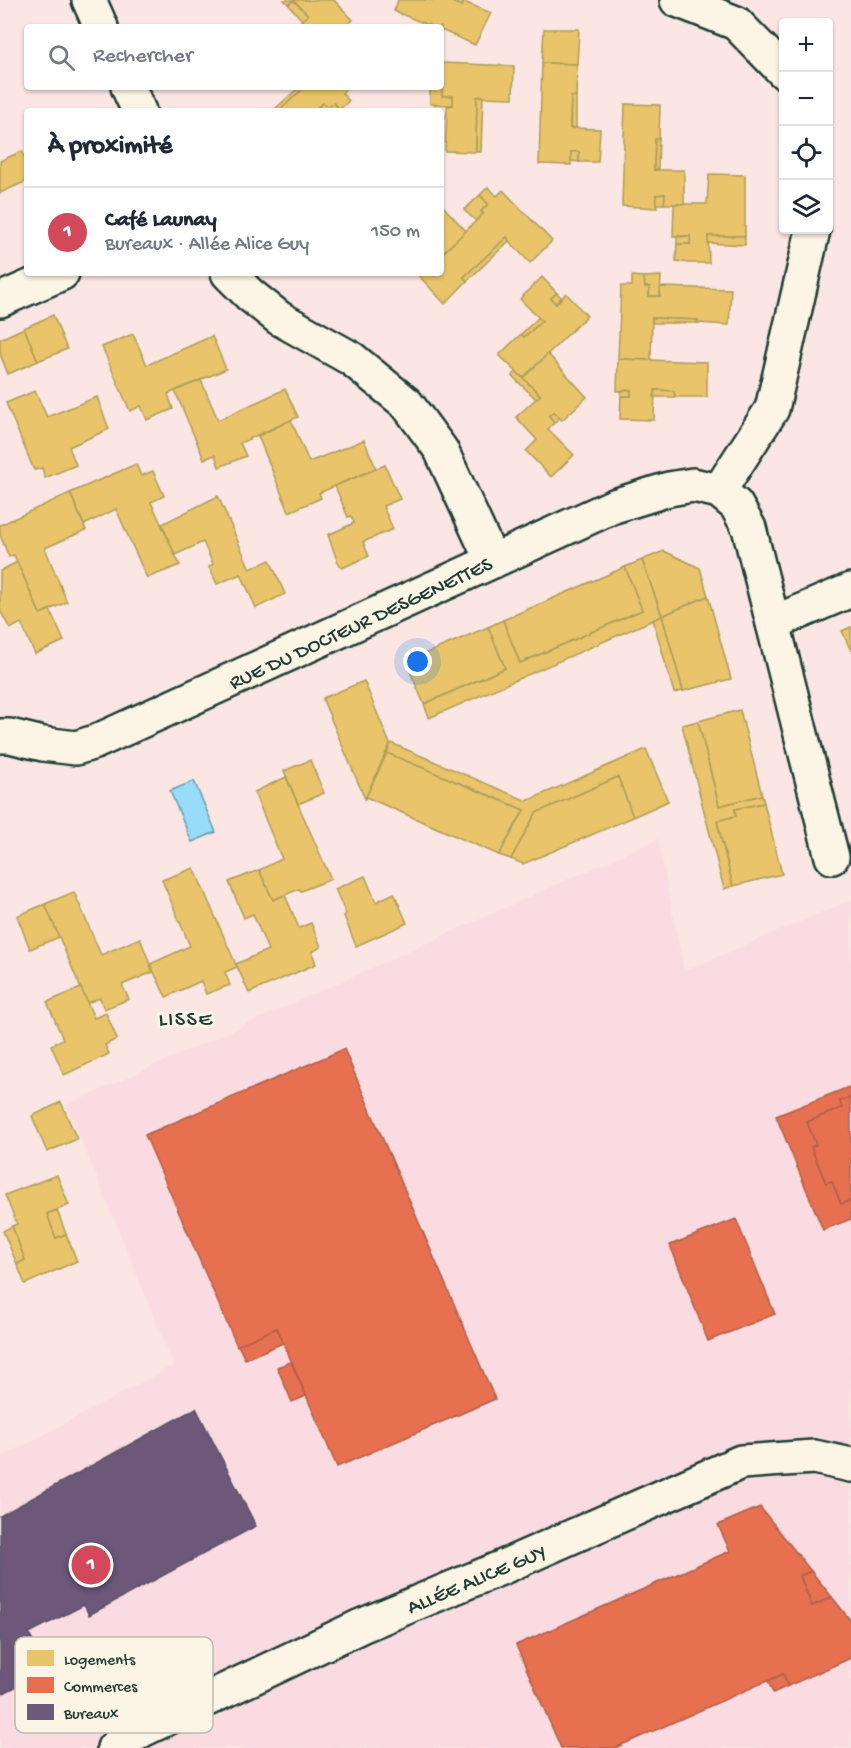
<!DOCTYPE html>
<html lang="fr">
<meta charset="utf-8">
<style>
body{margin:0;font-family:"Gochi Hand",sans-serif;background:#f6f6f7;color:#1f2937}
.controls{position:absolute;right:18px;top:18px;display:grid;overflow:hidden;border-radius:6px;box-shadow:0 2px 4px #0004}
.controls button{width:54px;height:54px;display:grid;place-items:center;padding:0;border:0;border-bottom:2px solid #e0e1e3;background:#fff;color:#1f2937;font:30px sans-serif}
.you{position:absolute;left:418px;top:662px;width:21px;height:21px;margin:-15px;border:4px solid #fff;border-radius:50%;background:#1a73e8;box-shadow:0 0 0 9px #1a73e833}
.badge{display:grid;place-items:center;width:39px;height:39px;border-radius:50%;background:#d1495b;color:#fff;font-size:20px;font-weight:700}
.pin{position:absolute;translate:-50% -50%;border:3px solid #fff;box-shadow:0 2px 6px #0006}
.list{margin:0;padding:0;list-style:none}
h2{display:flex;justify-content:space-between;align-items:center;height:78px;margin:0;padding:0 24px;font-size:26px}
h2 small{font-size:20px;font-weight:400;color:#747a83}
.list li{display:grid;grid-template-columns:39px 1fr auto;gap:18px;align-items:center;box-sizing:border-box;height:90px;padding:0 24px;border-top:2px solid #e0e1e3}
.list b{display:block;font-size:22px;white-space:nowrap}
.list p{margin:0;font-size:20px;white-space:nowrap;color:#747a83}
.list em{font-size:20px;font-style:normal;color:#747a83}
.icon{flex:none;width:33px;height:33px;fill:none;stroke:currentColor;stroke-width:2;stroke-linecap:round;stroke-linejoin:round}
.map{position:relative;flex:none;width:851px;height:1748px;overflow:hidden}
.search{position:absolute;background:#fff;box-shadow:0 2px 4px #0004;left:24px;top:24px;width:420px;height:66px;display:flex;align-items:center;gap:15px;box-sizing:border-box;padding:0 21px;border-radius:6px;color:#747a83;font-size:22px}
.panel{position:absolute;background:#fff;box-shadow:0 2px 4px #0004;left:24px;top:108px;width:420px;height:168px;border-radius:6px}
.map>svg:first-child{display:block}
.built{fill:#fadbe1}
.water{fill:#97dcf9;stroke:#679caa;stroke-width:1.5}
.homes{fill:#e9c46a;stroke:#ac9c5a;stroke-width:1.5}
.shops{fill:#e76f51;stroke:#ab6048;stroke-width:1.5}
.offices{fill:#6d597a;stroke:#565165;stroke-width:1.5}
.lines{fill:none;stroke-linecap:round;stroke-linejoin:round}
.minor-casing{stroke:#1f3d34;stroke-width:38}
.minor{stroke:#fcf5e5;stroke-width:33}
.labels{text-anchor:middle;stroke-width:6;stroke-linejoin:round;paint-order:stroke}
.street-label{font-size:21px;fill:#1f3d34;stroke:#fcf5e5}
.neighbourhood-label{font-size:22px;letter-spacing:1.5px;fill:#1f3d34;stroke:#fcf5e5}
.key{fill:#fcf5e5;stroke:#babeb0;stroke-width:1.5}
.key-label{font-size:16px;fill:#1f3d34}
</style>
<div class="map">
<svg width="851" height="1748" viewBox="0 0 851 1748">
<rect width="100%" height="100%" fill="#fbe6e3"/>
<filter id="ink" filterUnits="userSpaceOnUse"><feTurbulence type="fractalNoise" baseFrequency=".0167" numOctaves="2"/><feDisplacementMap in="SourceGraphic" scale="12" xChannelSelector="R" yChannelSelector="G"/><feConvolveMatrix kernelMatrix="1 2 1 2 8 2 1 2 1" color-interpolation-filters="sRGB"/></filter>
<g filter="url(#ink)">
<path class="built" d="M658 839 684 971 851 900V1748H0V1458L174 1365 67 1105Z"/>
<path class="water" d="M194 781 216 832 192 842 170 791Z"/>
<g class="homes">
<path d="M284 0H334L353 20 345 27H294L308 15 294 1 288 4Z"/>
<path d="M398 0H447L462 6 464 2 491 13 475 45 441 30V27H433L394 11Z"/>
<path d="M447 0H459L464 2 462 6Z"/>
<path d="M294 1 308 15 302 20 288 4Z"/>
<path d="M544 29H579L577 64 542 63Z"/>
<path d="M442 63 514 66 513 98 477 97 476 152 445 151 447 106 453 105V96H442Z"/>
<path d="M542 63 577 64 576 96 571 97 570 128 600 129 598 162H579V152H571V165L539 164Z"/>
<path d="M442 86V96H453V105L430 104V87Z"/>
<path d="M299 87H305L278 111 276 108Z"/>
<path d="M305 87H348L342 93 349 101 340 109 333 103 328 107 323 103 318 107 321 111H279Z"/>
<path d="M483 96 481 152H476L477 97Z"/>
<path d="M576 96V128H570L571 97Z"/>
<path d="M323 103 328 107 333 103 340 109 338 111H321L318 107Z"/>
<path d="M625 104 660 105 659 138 655 139 654 170H684V204H664L665 194 656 195 657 208 622 206Z"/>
<path d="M659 138 658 169 654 170 655 139Z"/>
<path d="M22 151 27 164V181L0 193V161Z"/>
<path d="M571 152H579V162L571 161Z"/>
<path d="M709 174 745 175V236H708L709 263H689L676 261 677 244H690V236H673L674 204H707Z"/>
<path d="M488 187 497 196 503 190 552 241 530 263 509 241 507 237 464 277 467 281 445 304 419 276 422 273H441V255L483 214 481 211 488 204 480 195Z"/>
<path d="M665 194 664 204H656V195Z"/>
<path d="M480 195 488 204 481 211 483 214 476 221 464 210Z"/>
<path d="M441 204 466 231 441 254Z"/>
<path d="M690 236V244H677V237Z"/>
<path d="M708 236H745V245L708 243Z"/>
<path d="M507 237 509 241 467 281 464 277Z"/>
<path d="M632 276 644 277 645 287H650L649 296H660V287L731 289 729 325 697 323 698 320 652 318 651 360 618 359 621 286H632Z"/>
<path d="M661 276 660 296H649L650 287H645L644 277Z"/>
<path d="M542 277 557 293 551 298 556 304 566 293 587 316 523 378 499 355 521 334 524 337 542 321 520 299Z"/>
<path d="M557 293 561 297 556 304 551 298Z"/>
<path d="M53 315 67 349 38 361 24 328Z"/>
<path d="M538 318 542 321 524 337 521 334Z"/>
<path d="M652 318 698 320 697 323H652Z"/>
<path d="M24 328 38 361 8 374 0 354V339Z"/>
<path d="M133 334 147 365 212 336 226 369 168 394 173 409 147 420 141 406 130 411 102 347Z"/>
<path d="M548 354 587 397 562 420 554 412 549 415 554 423 548 429 574 455 551 477 526 451 537 440 516 417 540 395 523 378Z"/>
<path d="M618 359 707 362V397H675L674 391 655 390 654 420 620 419 621 396H631V390L617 391Z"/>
<path d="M516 372 523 378 540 395 536 399 512 376Z"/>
<path d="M201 380 218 420 285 389 298 417 240 443 246 456 219 467 215 455 204 459 175 391Z"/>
<path d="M631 390V396H621V391Z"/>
<path d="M655 390 674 391 675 397H654Z"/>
<path d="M35 391 47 417 97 397 109 429 69 447 76 465 45 478 42 468 34 470 6 403Z"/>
<path d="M554 412 560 418 554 423 549 415Z"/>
<path d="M291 420 309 462 364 440 376 468 319 493 321 498 289 512 258 436Z"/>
<path d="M136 464 141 476 153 471 164 496 151 502 180 565 147 578 116 509 84 525 70 493Z"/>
<path d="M385 465 400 499 383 506 393 529 363 542 369 556 342 568 338 563 328 535 354 523 351 516 348 517 335 486Z"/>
<path d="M70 493 86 530 45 548 67 602 40 614 14 555 9 557 0 535V525Z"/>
<path d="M218 496 250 569 270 560 285 594 256 608 241 574 217 584 209 567 213 564 203 542 175 555 162 524Z"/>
<path d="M664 551 700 568 708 596 662 616 642 560Z"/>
<path d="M642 560 662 616 429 718 424 704 505 668 488 627 503 620 520 663 642 610 625 567Z"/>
<path d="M17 562 40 614 50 610 64 641 35 654 21 623 10 629 0 610V571Z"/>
<path d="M625 567 642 610 520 663 503 620Z"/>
<path d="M708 596 731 679 683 691 662 616Z"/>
<path d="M662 616 683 691 674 693 653 620Z"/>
<path d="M488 627 505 668 424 704 406 662Z"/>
<path d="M851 627V651L842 631Z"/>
<path d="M364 681 390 744 365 799 323 700V698Z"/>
<path d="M740 710 762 795 719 806 698 721Z"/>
<path d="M698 721 719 806 762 795 764 803 735 809 736 816 717 821 733 886 724 889 682 725Z"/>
<path d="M391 743 527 801 646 749 668 801 633 817 618 777 536 813 511 859 499 855 524 810 387 753Z"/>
<path d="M387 753 524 810 499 855 366 797Z"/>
<path d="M310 760 324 793 298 804 284 771Z"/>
<path d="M286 777 331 879 301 891 299 889 273 900 259 870 282 859 254 792Z"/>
<path d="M618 777 633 817 523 864 511 859 536 813Z"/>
<path d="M764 803 782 874 733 886 717 821 736 816 735 809Z"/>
<path d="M194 868 237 967 225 972 230 985 206 994 201 981 166 997 150 964 190 946 162 880Z"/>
<path d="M259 870 273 900 285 895 299 928 311 923 321 947 312 952 316 964 249 993 236 964 268 950 253 914 244 918 229 882Z"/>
<path d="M365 876 376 902 394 893 407 923 356 946 344 916 346 914 335 889Z"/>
<path d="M74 892 101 955 140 938 153 972 122 985 129 999 104 1009 100 998 87 1003 45 904Z"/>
<path d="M45 904 59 937 30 949 17 916Z"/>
<path d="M81 988 94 1018 106 1013 117 1039 105 1045 109 1054 64 1075 51 1045 63 1039 47 1002Z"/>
<path d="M61 1102 77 1139 47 1152 32 1116Z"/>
<path d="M57 1175 69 1205 47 1214 56 1238 66 1234 77 1261 25 1284 17 1264 25 1260 12 1226 17 1224 5 1195Z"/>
<path d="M57 1210 66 1234 56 1238 47 1214Z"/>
<path d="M12 1226 25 1260 17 1264 3 1231Z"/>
</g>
<g class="shops">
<path d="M344 1049 495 1399 337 1467 277 1328 237 1346 145 1135Z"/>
<path d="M851 1086V1097L840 1101 842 1108 807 1122 816 1145 811 1147 826 1183 832 1181 841 1204 851 1200V1219L823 1230 776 1116Z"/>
<path d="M851 1097V1200L841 1204 832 1181 826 1183 811 1147 816 1145 807 1122 842 1108 840 1101Z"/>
<path d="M736 1219 775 1314 708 1341 670 1245Z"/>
<path d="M277 1328 283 1343 245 1359 238 1345Z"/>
<path d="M291 1362 306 1396 292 1402 277 1367Z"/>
<path d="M760 1507 811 1571 800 1576 812 1606 832 1597 851 1621V1658L788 1686 783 1674 615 1748H561L516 1645 730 1551 718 1525Z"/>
<path d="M811 1571 832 1597 812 1606 800 1576Z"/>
<path d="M783 1674 788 1686 773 1693 768 1681Z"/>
</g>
<path class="offices" d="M196 1408 256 1526 89 1615 84 1605 29 1633 48 1670 0 1695V1516Z"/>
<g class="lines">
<defs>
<g id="minor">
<path d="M89 0 101 27"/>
<path d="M677 0 736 23 784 72"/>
<path d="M128 87 139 111"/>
<path d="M228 273 250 295 279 318 352 359 407 404 441 450 492 561"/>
<path d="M0 300 62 273"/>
<path d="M719 491 772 409 813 230"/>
<path d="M773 623 851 590"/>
<path d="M0 736H10L43 744 76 748 95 742 614 506 669 489 693 485 719 491 736 505 749 528 832 857"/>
<path d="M114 1748 142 1730 361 1626 503 1567 741 1462 814 1457 851 1465"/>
</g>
</defs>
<use href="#minor" class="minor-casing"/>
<use href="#minor" class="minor"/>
</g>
</g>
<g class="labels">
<g class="street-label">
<text transform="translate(360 622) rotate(-25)" y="7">RUE DU DOCTEUR DESGENETTES</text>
<text transform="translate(476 1578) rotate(-23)" y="7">ALLÉE ALICE GUY</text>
</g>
<g class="neighbourhood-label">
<text x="186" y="1025">LISSE</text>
</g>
</g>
<rect x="15" y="1637" width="198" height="96" rx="9" class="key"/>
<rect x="27" y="1650" width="27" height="16" fill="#e9c46a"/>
<rect x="27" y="1677" width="27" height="16" fill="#e76f51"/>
<rect x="27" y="1704" width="27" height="16" fill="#6d597a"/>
<g class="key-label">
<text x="64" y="1664">Logements</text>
<text x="64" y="1691">Commerces</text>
<text x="64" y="1718">Bureaux</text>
</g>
</svg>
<div class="controls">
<button>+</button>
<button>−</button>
<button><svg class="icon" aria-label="locate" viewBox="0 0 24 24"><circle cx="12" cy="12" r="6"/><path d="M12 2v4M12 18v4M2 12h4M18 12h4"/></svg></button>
<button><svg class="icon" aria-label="layers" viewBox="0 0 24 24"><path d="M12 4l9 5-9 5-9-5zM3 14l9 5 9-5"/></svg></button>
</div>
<div class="you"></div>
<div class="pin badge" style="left:91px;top:1565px">1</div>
<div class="search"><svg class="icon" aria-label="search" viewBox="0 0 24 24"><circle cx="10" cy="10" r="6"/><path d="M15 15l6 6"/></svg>Rechercher</div>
<section class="panel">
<h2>À proximité<small></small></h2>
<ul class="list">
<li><span class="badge">1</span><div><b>Café Launay</b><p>Bureaux · Allée Alice Guy</p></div><em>150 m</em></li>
</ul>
</section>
</div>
